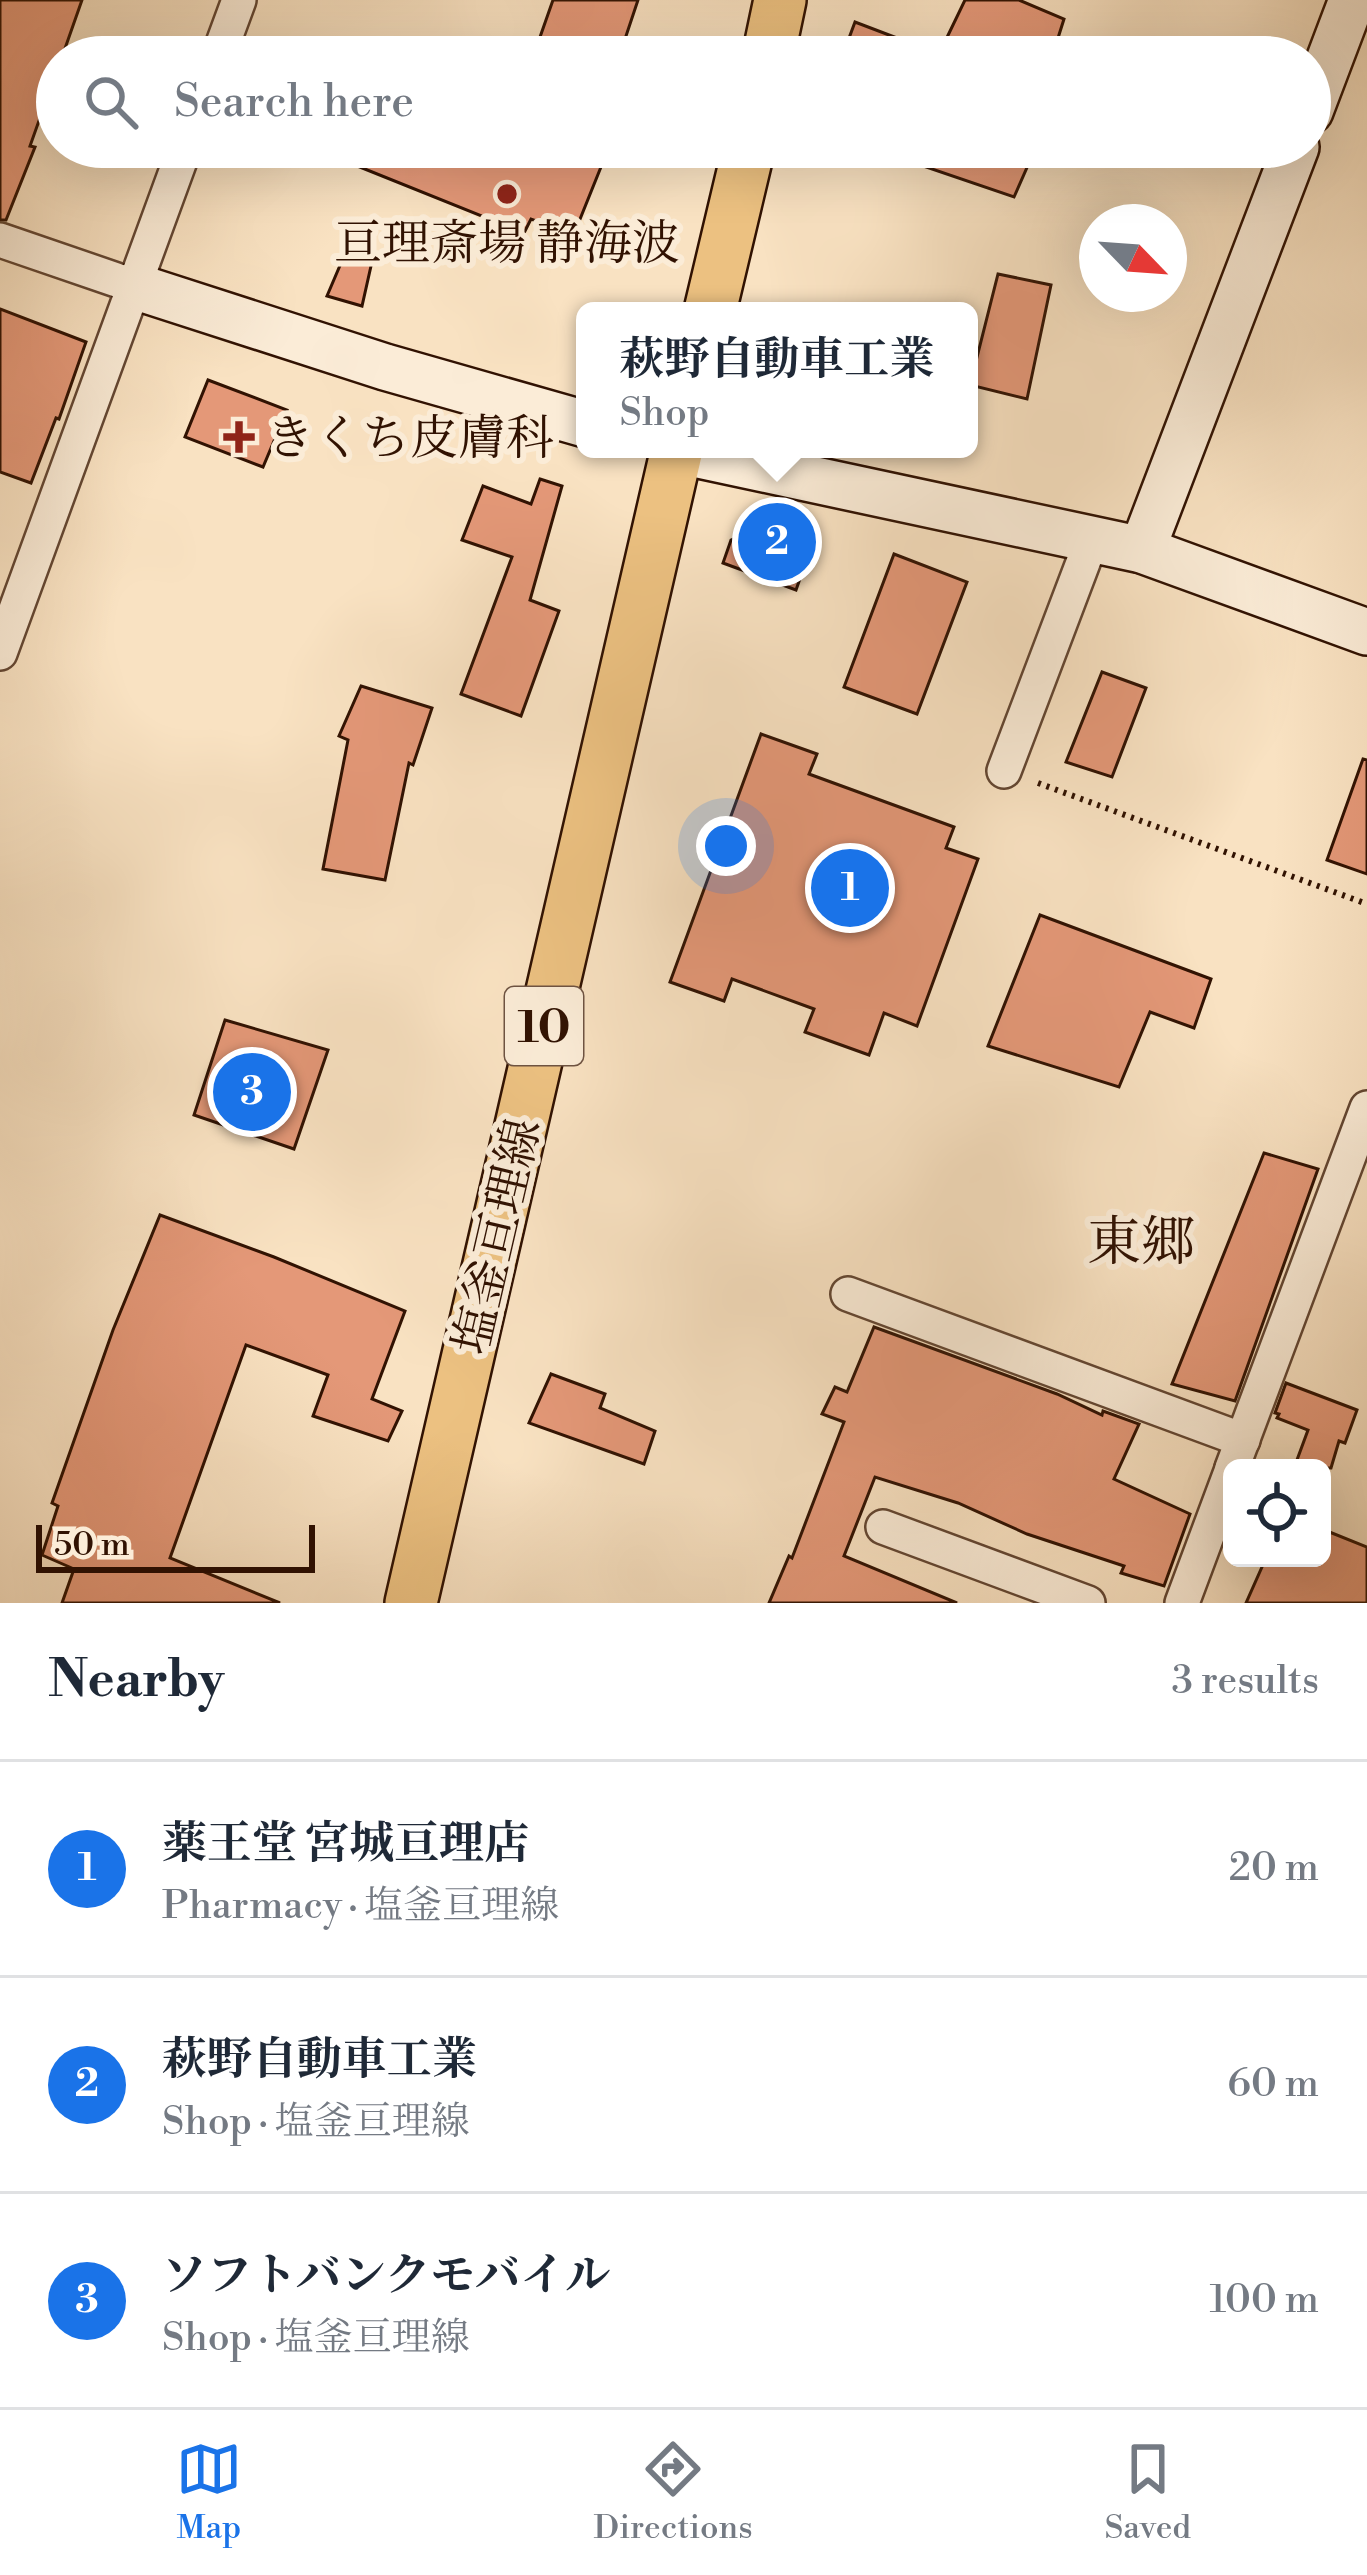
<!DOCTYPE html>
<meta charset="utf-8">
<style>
body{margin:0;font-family:"Libre Bodoni","Noto Serif JP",serif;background:#f6f6f7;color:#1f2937}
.controls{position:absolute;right:36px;bottom:36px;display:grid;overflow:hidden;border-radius:18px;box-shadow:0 12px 48px #0002}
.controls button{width:108px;height:108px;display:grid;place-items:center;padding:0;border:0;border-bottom:3px solid #e0e1e3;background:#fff;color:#1f2937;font:60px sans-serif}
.compass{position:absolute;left:1079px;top:204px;width:108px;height:108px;border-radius:50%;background:#fff;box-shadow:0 12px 48px #0002;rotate:115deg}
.scale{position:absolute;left:36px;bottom:30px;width:279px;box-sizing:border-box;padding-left:12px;border:6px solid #311202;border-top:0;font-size:33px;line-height:42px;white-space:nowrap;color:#311202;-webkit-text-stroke:9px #fbecd7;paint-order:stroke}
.you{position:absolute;left:726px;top:846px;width:42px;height:42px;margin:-30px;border:9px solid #fff;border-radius:50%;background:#1a73e8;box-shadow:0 0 0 18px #1a73e833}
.badge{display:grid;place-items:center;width:78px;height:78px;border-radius:50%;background:#1a73e8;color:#fff;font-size:39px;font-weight:700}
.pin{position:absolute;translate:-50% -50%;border:6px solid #fff;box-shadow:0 3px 12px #0006}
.popup{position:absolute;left:576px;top:302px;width:402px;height:156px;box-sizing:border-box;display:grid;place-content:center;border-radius:18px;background:#fff;filter:drop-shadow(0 3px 9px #0005);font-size:39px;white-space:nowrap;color:#747a83}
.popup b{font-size:45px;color:#1f2937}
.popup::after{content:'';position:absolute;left:50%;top:100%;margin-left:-24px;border:24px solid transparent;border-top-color:#fff}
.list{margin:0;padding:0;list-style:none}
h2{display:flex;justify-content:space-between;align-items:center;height:156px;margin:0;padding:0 48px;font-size:51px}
h2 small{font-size:39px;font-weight:400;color:#747a83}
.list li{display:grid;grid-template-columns:78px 1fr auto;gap:36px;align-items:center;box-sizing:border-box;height:216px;padding:0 48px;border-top:3px solid #e0e1e3}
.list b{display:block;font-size:45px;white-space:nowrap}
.list p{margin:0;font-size:39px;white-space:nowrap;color:#747a83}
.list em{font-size:39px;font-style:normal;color:#747a83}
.icon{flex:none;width:66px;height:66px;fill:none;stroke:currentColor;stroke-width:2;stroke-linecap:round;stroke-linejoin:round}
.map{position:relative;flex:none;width:1367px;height:1603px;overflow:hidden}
.search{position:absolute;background:#fff;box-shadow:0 12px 48px #0002;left:36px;right:36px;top:36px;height:132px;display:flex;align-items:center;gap:30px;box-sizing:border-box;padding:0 42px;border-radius:66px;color:#747a83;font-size:45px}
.sheet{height:804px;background:#fff}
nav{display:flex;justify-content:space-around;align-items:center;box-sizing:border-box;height:168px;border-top:3px solid #e0e1e3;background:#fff;font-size:33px;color:#747a83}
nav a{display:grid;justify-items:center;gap:6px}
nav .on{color:#1a73e8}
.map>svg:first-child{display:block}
.building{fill:#e49878;stroke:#311202;stroke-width:3}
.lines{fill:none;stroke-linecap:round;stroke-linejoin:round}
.street-casing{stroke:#634632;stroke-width:38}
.secondary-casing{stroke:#311202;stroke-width:50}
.primary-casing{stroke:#311202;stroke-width:56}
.path{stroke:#311202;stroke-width:6;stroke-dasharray:3 6;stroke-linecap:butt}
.street{stroke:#fbecd7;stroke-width:33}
.secondary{stroke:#fbecd7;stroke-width:45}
.primary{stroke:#ecc181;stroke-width:51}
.poi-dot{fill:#8f2418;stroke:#fbecd7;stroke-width:4.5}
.labels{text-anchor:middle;stroke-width:12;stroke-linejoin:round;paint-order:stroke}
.shield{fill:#fbecd7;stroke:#6e5342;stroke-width:3}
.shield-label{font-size:45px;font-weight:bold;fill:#311202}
.poi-label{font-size:48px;fill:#311202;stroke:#fbecd7}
.street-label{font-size:48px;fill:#311202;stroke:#fbecd7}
.quarter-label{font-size:54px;fill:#311202;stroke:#fbecd7}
</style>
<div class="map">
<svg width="1367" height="1603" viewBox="0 0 1367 1603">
<rect width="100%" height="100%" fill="#f9e2c2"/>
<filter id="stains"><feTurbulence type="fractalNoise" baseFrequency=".00167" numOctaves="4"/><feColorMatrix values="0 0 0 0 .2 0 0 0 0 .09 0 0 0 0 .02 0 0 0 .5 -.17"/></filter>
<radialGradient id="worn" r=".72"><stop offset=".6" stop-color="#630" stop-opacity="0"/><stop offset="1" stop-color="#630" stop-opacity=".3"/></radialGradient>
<g class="building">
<path d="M0 0H82L62 57H57V70L30 146 35 147 6 220H0Z"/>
<path d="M553 0H638L619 57H533Z"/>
<path d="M965 0H1019L1064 19 1052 57H842L855 22 939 54Z"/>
<path d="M310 147H609L574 234 531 219 524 233Z"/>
<path d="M883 147H1036L1014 197 882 152Z"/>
<path d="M347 249 373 257 362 306 327 296Z"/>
<path d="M998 274 1051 285 1027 399 970 385Z"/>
<path d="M0 309 86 342 59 419 56 418 31 483 0 472Z"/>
<path d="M208 380 287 410 263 467 185 437Z"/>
<path d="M540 479 562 486 530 600 559 611 521 716 461 694 512 557 462 540 483 486 531 504Z"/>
<path d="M763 525 812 544 796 590 723 563 731 540Z"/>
<path d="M894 554 967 582 917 714 844 687Z"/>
<path d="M1102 672 1146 688 1112 777 1066 762Z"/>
<path d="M361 686 432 708 413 765 409 763 385 880 323 869 348 740 339 736Z"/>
<path d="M761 734 817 754 809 774 954 827 946 848 978 859 917 1026 884 1013 869 1055 805 1032 814 1009 732 979 724 1001 670 982Z"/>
<path d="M1363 759 1367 760V874L1327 860Z"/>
<path d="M1040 915 1211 979 1194 1028 1150 1012 1119 1087 988 1046Z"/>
<path d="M225 1020 328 1050 294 1149 194 1115Z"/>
<path d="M1264 1153 1318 1169 1235 1401 1172 1384Z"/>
<path d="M160 1215 274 1257 405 1311 372 1399 402 1411 388 1441 313 1416 328 1375 246 1345 170 1558 280 1603H62L74 1569 42 1555 58 1506 52 1503 113 1330Z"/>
<path d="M874 1327 1057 1394 1102 1415 1103 1411 1139 1424 1114 1479 1190 1514 1164 1586 1121 1573 1124 1566 1027 1534 958 1503 875 1477 844 1556 957 1603H769L789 1556 792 1558 844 1422 822 1414 835 1387 847 1392Z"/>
<path d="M551 1374 605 1394 600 1408 655 1431 644 1464 529 1423Z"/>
<path d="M1286 1383 1357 1410 1345 1443 1339 1441 1331 1468H1294L1308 1430 1277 1418 1279 1414 1275 1413Z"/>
<path d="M1322 1529 1367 1547V1603H1246L1266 1558H1322Z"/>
</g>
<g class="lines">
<defs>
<g id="street">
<path d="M218 57 239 0"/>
<path d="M0 240 134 286"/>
<path d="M0 653 185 147"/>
<path d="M1004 771 1092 539"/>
<path d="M848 1294 1243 1440"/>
<path d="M1232 1468 1367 1108"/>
<path d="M883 1527 1088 1603"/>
<path d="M1182 1603 1232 1469"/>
</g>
<g id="secondary">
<path d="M1310 111 1352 0"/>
<path d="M134 286 385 367 585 424"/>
<path d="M671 449 1142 550 1367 632"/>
<path d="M1142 550 1296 147"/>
</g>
<g id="primary">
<path d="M768 57 780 0"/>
<path d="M710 311 749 147"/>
<path d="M411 1603 677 449"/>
</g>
</defs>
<use href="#street" class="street-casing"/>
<use href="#secondary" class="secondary-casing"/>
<use href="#primary" class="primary-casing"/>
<path class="path" d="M1038 783 1367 904"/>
<use href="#street" class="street"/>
<use href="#secondary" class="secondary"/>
<use href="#primary" class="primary"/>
</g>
<g class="poi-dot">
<circle cx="507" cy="194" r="12"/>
<path d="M233 419h12v12h12v12h-12v12h-12v-12h-12v-12h12z"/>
</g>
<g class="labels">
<rect class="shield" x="505" y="987" width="78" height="78" rx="9"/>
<g class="shield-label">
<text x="544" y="1042">10</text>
</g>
<g class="poi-label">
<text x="507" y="259">亘理斎場 静海波</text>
<text x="266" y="454" text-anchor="start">きくち皮膚科</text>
</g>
<g class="street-label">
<text transform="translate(496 1236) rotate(-77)" y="17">塩釜亘理線</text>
</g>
<g class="quarter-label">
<text x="1141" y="1260">東郷</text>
</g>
</g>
<rect width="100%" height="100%" filter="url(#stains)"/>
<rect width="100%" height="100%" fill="url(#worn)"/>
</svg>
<div class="controls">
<button><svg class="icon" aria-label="locate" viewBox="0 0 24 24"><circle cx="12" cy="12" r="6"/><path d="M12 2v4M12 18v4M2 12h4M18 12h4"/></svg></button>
</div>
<svg class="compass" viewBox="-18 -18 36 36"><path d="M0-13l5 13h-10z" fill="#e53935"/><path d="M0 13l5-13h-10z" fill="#747a83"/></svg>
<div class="scale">50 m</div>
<div class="you"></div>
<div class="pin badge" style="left:850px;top:888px">1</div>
<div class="pin badge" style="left:777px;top:542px">2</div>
<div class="popup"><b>萩野自動車工業</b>Shop</div>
<div class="pin badge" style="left:252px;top:1092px">3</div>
<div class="search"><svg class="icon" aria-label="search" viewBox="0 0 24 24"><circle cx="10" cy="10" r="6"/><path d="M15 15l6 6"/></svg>Search here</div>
</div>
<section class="sheet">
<h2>Nearby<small>3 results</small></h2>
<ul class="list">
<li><span class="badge">1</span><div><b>薬王堂 宮城亘理店</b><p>Pharmacy · 塩釜亘理線</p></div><em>20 m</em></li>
<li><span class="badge">2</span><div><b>萩野自動車工業</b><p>Shop · 塩釜亘理線</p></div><em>60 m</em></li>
<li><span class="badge">3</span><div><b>ソフトバンクモバイル</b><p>Shop · 塩釜亘理線</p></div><em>100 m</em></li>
</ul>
</section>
<nav>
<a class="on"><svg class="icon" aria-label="map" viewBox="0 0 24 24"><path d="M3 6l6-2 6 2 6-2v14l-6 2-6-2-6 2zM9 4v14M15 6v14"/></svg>Map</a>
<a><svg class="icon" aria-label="directions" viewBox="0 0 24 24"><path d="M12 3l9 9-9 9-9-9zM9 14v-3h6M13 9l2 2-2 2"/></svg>Directions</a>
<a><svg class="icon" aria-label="saved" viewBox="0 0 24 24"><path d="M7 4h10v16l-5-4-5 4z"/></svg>Saved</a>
</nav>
